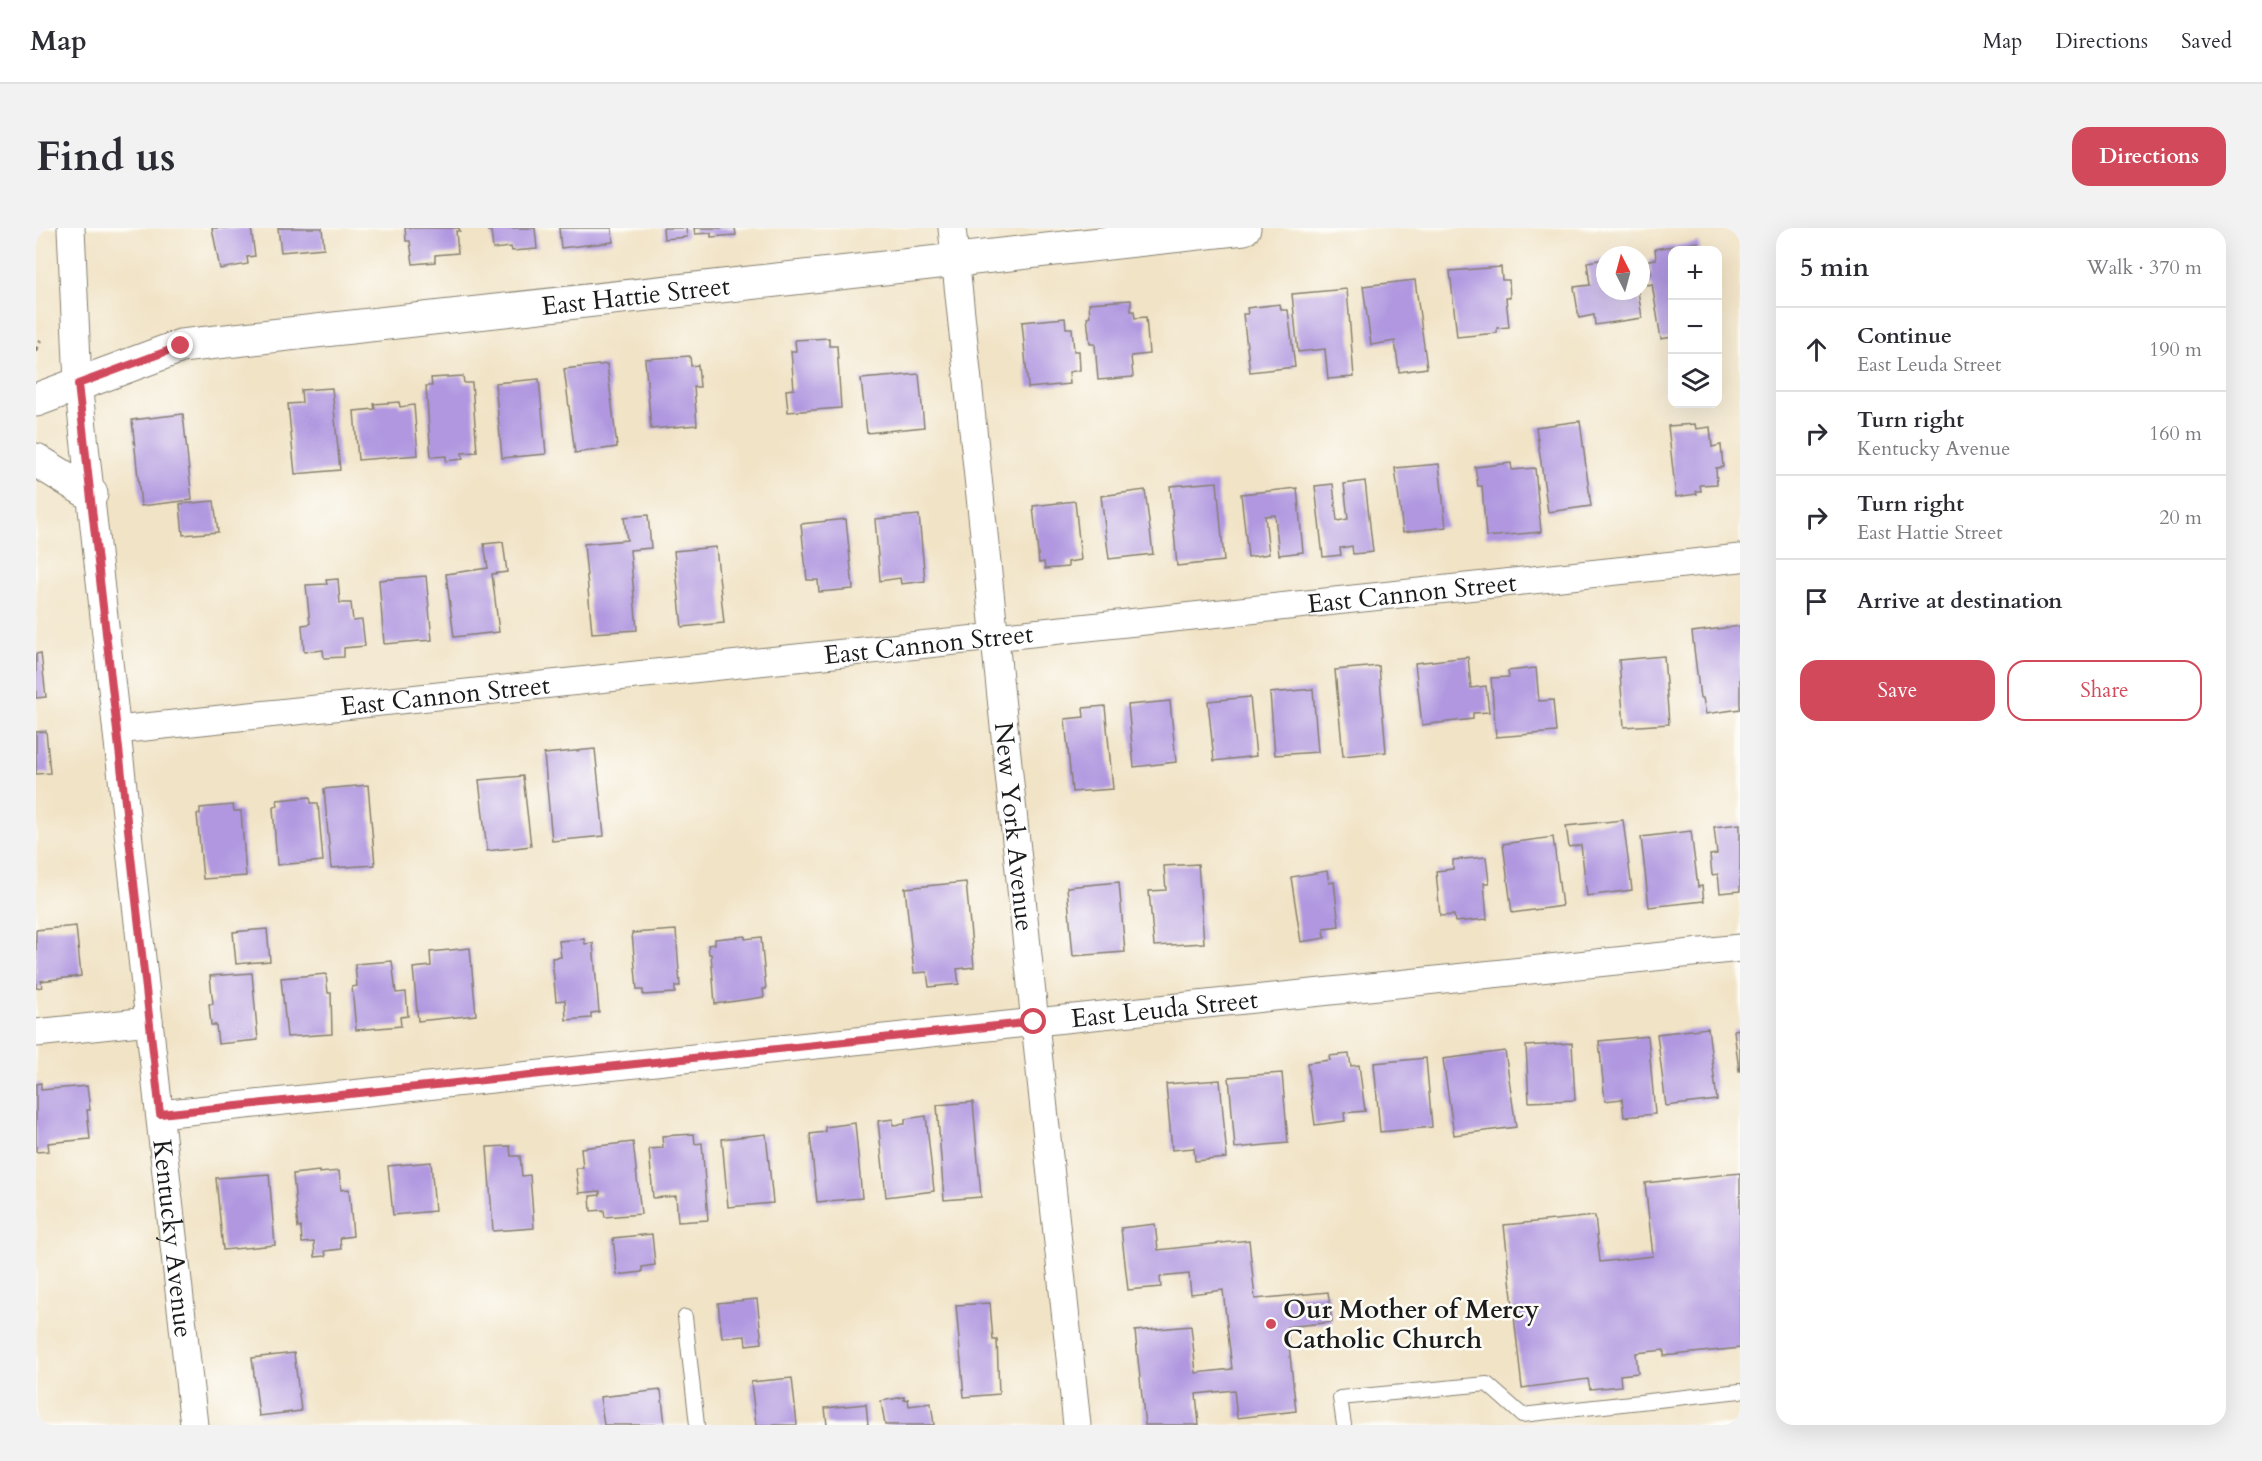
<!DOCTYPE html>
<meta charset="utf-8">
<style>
body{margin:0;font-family:Cardo,serif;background:#f2f2f3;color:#2b2b33}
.controls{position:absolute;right:18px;top:18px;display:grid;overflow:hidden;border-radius:12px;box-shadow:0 6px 24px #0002}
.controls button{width:54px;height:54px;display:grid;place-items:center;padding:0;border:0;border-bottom:2px solid #e1e1e2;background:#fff;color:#2b2b33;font:30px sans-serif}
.compass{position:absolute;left:1560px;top:18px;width:54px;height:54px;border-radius:50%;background:#fff;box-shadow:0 6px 24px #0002;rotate:354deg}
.stop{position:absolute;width:18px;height:18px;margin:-14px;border:4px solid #d1495b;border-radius:50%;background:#fff}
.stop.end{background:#d1495b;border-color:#fff;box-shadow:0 2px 6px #0008}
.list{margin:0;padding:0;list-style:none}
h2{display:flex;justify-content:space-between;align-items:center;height:78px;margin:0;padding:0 24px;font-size:26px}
h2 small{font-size:20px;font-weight:400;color:#7c7c81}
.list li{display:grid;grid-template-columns:39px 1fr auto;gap:18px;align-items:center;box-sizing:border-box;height:84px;padding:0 24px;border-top:2px solid #e1e1e2}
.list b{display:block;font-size:22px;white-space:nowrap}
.list p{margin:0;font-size:20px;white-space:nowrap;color:#7c7c81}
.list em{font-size:20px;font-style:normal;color:#7c7c81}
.actions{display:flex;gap:12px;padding:18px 24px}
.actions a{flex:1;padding:14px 0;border:2px solid #d1495b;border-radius:18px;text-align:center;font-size:21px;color:#d1495b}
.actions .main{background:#d1495b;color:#fff}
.icon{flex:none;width:33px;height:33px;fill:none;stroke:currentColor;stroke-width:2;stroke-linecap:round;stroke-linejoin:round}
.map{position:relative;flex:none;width:1704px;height:1197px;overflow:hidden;border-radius:18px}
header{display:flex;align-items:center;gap:36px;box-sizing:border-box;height:84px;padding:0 30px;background:#fff;border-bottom:2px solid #e1e1e2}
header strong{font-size:28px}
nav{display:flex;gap:33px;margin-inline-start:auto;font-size:21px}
.intro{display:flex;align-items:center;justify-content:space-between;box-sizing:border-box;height:144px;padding:0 36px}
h1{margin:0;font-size:42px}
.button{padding:15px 27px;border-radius:18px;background:#d1495b;color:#fff;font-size:21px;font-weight:700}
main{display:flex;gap:36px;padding:0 36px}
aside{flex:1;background:#fff;border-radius:18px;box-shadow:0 6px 24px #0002}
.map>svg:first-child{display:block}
.building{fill:#b097e0}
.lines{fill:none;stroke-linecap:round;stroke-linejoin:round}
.service-casing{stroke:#868071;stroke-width:16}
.minor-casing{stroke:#868071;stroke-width:29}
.tertiary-casing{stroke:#868071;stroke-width:35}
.path{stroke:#868071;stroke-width:4;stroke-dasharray:4.5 4.5;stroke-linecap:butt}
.service{stroke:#fff;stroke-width:14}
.minor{stroke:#fff;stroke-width:27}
.tertiary{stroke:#fff;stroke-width:33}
.route{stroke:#d1495b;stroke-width:8}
.poi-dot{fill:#d1495b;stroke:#fdfcf7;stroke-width:2}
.labels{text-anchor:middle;stroke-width:5;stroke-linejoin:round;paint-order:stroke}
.street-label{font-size:26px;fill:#1c1c1c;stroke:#fdfcf7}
.poi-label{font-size:26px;font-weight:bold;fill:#1c1c1c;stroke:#fdfcf7;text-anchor:start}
</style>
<header>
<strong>Map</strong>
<nav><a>Map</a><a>Directions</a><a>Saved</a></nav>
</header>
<div class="intro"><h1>Find us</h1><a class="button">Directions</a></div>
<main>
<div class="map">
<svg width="1704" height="1197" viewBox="0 0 1704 1197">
<rect width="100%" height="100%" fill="#fdfcf7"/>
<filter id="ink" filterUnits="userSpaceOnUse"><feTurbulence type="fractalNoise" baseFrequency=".0167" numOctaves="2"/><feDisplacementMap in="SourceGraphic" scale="12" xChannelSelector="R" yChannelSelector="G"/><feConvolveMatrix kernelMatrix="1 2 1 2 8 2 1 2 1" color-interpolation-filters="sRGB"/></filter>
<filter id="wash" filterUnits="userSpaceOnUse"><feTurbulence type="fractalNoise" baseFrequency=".008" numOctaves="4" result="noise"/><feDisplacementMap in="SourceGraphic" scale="24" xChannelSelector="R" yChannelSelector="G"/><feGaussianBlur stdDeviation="1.35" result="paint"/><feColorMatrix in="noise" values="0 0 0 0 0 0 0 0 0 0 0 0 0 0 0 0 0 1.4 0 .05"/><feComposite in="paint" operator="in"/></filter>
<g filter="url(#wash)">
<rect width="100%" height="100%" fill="#f1e3c6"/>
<g id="blocks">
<g class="building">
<path d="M176 0H215L219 28 211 29 212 36 184 41Z"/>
<path d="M242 0H286L288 20 245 24Z"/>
<path d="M369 0H423L424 3H420L422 25 399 27V34L377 36 374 13H370Z"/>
<path d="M452 0H499L501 21 476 23 475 19 457 21 455 3H452Z"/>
<path d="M523 0H576L577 14 525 20Z"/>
<path d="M627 0H650L651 9 628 11Z"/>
<path d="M658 0H699L700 7 675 9V5L659 6Z"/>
<path d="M1662 14 1664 22H1636V109L1625 111 1616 56 1611 57 1609 47 1615 46 1613 32 1620 31 1619 21Z"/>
<path d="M1569 31V63H1602L1606 90 1559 97 1558 87 1543 90 1538 59 1554 57 1551 34Z"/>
<path d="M1465 39 1466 52H1473L1474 70H1470L1473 99 1461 100V105L1421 109 1414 43Z"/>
<path d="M1379 52 1391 140 1363 144 1359 113 1335 117 1327 58Z"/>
<path d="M1311 61 1318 149 1292 151 1289 121 1262 124 1256 66Z"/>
<path d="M1095 72V83H1098L1099 90 1110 89 1113 126 1095 128 1097 149 1062 152 1059 116H1054L1051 89 1054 88 1053 75Z"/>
<path d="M1244 76 1245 82H1252L1259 139 1214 144 1207 86H1212L1211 80Z"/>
<path d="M1029 90 1030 100H1036L1038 123H1043L1044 142 1033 144 1034 156 992 160 986 94Z"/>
<path d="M793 110V118H801L805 180 752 184 750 162 758 161 755 123H760L759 112Z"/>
<path d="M654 128 655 138 662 137 664 159H658L661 197 615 201 609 131Z"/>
<path d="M571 136 581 219 539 225 528 141Z"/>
<path d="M883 146 888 199 831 205 825 151Z"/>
<path d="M427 148 428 155H436L441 224 426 225 427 231 410 233V228L395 229 390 158H396L395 150Z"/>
<path d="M503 151 510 226 466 230 459 155Z"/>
<path d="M296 160 304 242 259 246 252 176 266 175 265 162Z"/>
<path d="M363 174 364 179 378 177 382 227 322 232 318 183 339 181 338 176Z"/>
<path d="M147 186 156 272 105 278 96 192Z"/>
<path d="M1544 193 1555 278 1512 284 1500 199Z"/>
<path d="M1659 196 1660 201 1674 199 1676 219 1685 217 1687 239 1680 240 1681 256 1664 257 1665 263H1660L1661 266 1640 269 1632 198Z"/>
<path d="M1475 235 1476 242 1499 240 1505 304 1450 309 1446 258H1442L1439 239Z"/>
<path d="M1403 236 1410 299 1367 304 1359 240Z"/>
<path d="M1329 253 1337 324 1317 326 1316 318 1304 320 1305 327 1287 329 1279 258 1297 256 1301 293 1312 291 1308 256Z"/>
<path d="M1181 254 1188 333 1141 338 1134 258Z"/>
<path d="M1261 260 1267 324 1243 327 1239 287 1229 288 1233 326 1212 329 1205 266Z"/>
<path d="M1109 262 1117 326 1073 331 1065 268Z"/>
<path d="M178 273 182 304 147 307 144 276Z"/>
<path d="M1039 273 1045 332 1032 334V339L1009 341 1008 334 1003 335 997 278Z"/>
<path d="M612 287 615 320 594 322 601 402 556 405 548 316 591 312 588 289Z"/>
<path d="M883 287 889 353 865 356 864 350 844 353 839 291Z"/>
<path d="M810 291 817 361 783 364 782 352H771L765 296Z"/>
<path d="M467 314 471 344 456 346 463 404 418 409 410 346 452 340 448 316Z"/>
<path d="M680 319 688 395 646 399 638 323Z"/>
<path d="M390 348 396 412 348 416 343 352Z"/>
<path d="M302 351 304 375H315L317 393 326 392 329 418 308 420V429L288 430 287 422 268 424 266 397 274 396 270 357 291 356 290 352Z"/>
<path d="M1704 398V481L1670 486 1667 470H1664L1656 404Z"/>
<path d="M5 425 10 469 0 470V426Z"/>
<path d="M1628 428 1633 496 1588 499 1583 432Z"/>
<path d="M1432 429 1435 460 1450 458 1453 484 1437 485V491L1386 497 1379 435Z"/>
<path d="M1343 438 1350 524 1307 528 1299 442Z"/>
<path d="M1500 440 1503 473 1517 472 1520 504 1460 509 1455 450 1473 449 1472 443Z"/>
<path d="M1277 461 1282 524 1239 527 1234 465Z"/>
<path d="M1214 469 1220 528 1178 533 1172 473Z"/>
<path d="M1134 473 1140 534 1098 539 1092 477Z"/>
<path d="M1069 478 1077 561 1036 564 1029 491 1048 489 1047 480Z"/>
<path d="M10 503 14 545 0 546V504Z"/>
<path d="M559 521 568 608 516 613 508 526Z"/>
<path d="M487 548 495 618 451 623 443 552Z"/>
<path d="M332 557 339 637 295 640 288 561Z"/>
<path d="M274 569 275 575H282L287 633 241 637 237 579 242 578 241 572Z"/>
<path d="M197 577 198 583H205L210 648 167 651 161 586H164V580Z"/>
<path d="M1587 592 1596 662 1551 668 1545 617 1533 619 1530 598Z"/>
<path d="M1704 596V663L1684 665 1682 646 1676 647 1674 627 1681 626 1678 599Z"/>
<path d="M1655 603 1662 659 1666 658 1668 673 1613 679 1605 609Z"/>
<path d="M1517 609 1526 678 1476 685 1467 616Z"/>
<path d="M1450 629 1453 655H1448L1451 691 1419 694 1418 687 1404 688 1400 643 1417 641V632Z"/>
<path d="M1162 636 1168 715 1118 718 1113 663 1130 662 1128 638Z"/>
<path d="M1291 643 1293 655 1298 654 1303 698 1288 700 1289 710 1265 714 1255 649Z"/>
<path d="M930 654 938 739 921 741 923 756 893 759 891 744 878 745 869 660Z"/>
<path d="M1083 654 1089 724 1037 728 1031 659Z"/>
<path d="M40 698 45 748 5 753 6 759 0 760V702Z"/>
<path d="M231 701 234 733 200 736 197 704Z"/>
<path d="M640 702 644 758H639V765L607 767V762H601L596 705Z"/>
<path d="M709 708V711L725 709 730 761H727L728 769 679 776 675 726H673L672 717 679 716V711Z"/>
<path d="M548 711 549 716 557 715 563 784 555 785V790L530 792 529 772 520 773 516 730 525 729 523 713Z"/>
<path d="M434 720 440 787 382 793 377 740 395 738 394 724Z"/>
<path d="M356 733 360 765 370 764 372 788 364 789 365 798 320 802 316 759 321 758 319 736Z"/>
<path d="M216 745 222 812 182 816 180 797H175L173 776H177L174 748Z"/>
<path d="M290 746 292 765H295L296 806 251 809 245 750Z"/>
<path d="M1672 800 1681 872 1630 878 1621 806Z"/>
<path d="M1704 801V843H1703L1698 802Z"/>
<path d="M1612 808 1619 886 1588 889 1586 871 1569 873 1563 813Z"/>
<path d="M1536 815 1539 872 1493 874 1490 818Z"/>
<path d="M1469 823 1480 899 1418 907 1407 831Z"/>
<path d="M1313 826 1315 838 1323 837 1329 883 1308 885 1309 893 1279 897 1271 835 1294 832 1293 828Z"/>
<path d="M1390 830 1396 899 1344 904 1338 835Z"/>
<path d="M1246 845 1252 915 1199 920 1193 849Z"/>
<path d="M1184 852 1191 930 1159 933 1158 920 1136 922 1130 856Z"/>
<path d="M5 855V862L51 858 54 882H51L54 911 12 915 13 923 0 924V856Z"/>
<path d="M937 874 945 969 908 972 901 877Z"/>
<path d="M890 888 898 963 850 969 842 893 857 891V897L869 896V891Z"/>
<path d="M819 895 826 970 781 974 774 906 789 904V899Z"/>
<path d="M658 906 659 916 666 915 672 992 642 994 640 968 617 970 613 921 627 920 626 908Z"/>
<path d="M730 906 737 975 692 979 686 911Z"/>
<path d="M597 914 605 986 569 989 568 982 555 983 554 968 564 967V963L543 965 540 940H547L545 920Z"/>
<path d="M474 918 475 928H484L486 948 494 947 498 1000 457 1003 451 919Z"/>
<path d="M395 934 399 983 357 987 352 938Z"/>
<path d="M283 943V945L303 943 305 962 313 961 317 1008 304 1010 305 1021 289 1023 290 1028 279 1029 278 1014 266 1015 265 999 262 1000 257 946Z"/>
<path d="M1704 945V1120L1628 1128V1122L1600 1125 1602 1145 1584 1147 1585 1158 1554 1161 1552 1151 1486 1160 1468 997 1559 988 1564 1034 1617 1028 1609 955Z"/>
<path d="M233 946 239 1017 187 1022 180 950Z"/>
<path d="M1119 996 1122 1022 1213 1012 1219 1071 1292 1064 1296 1094 1251 1099 1260 1183 1201 1190 1198 1162 1160 1166 1163 1197H1109L1099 1103 1155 1098 1160 1145 1196 1141 1187 1062 1155 1066 1153 1046 1124 1049 1125 1059 1092 1062 1085 1000Z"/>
<path d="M616 1006 619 1037 606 1039V1044L581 1047 577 1010Z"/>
<path d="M721 1071 726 1115 710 1117 709 1108 686 1110 682 1075Z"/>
<path d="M954 1075 957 1112H961L963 1166 928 1169 920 1077Z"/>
<path d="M258 1125 265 1183 223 1188 216 1130Z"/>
<path d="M756 1150 761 1197H720L715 1154Z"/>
<path d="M625 1162 629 1197H568L564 1169Z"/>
<path d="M868 1169V1172L872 1171 873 1178 895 1175 898 1197H849L845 1173Z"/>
<path d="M830 1176 832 1197H791L789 1180Z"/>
</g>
</g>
</g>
<g filter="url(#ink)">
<use href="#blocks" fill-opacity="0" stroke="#868071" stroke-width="1.5"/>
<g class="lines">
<defs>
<g id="service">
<path d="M649 1089 661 1197"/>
<path d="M1308 1197 1304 1170 1451 1156 1486 1187 1704 1163"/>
</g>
<g id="minor">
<path id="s1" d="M35 0 42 155 158 1197"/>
<path id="s2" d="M916 0 1041 1197"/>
<path id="s3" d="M81 502 1704 330"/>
<path d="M0 805 113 793"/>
<path id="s4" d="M124 886 1704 720"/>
</g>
<g id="tertiary">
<path id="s5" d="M0 172 145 118 1208 0"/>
<path d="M0 232 55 266"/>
</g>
</defs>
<use href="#service" class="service-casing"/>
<use href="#minor" class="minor-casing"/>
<use href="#tertiary" class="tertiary-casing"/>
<path class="path" d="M0 123 4 112"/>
<use href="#service" class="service"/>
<use href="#minor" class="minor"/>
<use href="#tertiary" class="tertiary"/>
</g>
</g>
<g class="lines" filter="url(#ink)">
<path class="route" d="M145 118 42 156 124 886 998 794"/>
</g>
<circle class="poi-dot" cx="1235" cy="1096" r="6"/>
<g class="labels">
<g class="street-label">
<text dy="9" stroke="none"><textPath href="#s5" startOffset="612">East Hattie Street</textPath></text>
<text dy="9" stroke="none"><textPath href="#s3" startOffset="1302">East Cannon Street</textPath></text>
<text dy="9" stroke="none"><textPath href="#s3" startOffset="816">East Cannon Street</textPath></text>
<text dy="9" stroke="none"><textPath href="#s3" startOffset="330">East Cannon Street</textPath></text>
<text dy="9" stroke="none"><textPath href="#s2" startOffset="602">New York Avenue</textPath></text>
<text dy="9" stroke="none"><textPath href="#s4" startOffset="1010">East Leuda Street</textPath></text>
<text dy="9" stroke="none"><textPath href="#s1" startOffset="1016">Kentucky Avenue</textPath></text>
</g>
<g class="poi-label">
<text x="1247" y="1090">Our Mother of Mercy<tspan x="1247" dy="30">Catholic Church</tspan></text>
</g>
</g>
</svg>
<div class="controls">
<button>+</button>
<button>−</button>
<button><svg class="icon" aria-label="layers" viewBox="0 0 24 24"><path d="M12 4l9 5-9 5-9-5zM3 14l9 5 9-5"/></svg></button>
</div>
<svg class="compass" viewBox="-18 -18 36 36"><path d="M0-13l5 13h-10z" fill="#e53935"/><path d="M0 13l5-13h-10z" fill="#7c7c81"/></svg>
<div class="stop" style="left:998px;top:794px"></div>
<div class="stop end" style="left:145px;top:118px"></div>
</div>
<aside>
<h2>5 min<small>Walk · 370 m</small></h2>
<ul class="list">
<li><svg class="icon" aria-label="ahead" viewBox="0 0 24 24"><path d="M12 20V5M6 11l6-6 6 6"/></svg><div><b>Continue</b><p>East Leuda Street</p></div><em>190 m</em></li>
<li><svg class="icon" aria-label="right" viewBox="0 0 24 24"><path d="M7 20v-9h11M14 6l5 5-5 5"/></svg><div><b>Turn right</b><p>Kentucky Avenue</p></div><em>160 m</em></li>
<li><svg class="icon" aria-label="right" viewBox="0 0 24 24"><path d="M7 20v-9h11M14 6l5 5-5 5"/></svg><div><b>Turn right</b><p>East Hattie Street</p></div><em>20 m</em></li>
<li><svg class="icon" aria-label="arrive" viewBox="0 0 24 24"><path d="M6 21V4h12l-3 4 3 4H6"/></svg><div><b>Arrive at destination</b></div></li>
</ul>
<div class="actions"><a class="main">Save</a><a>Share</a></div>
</aside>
</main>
